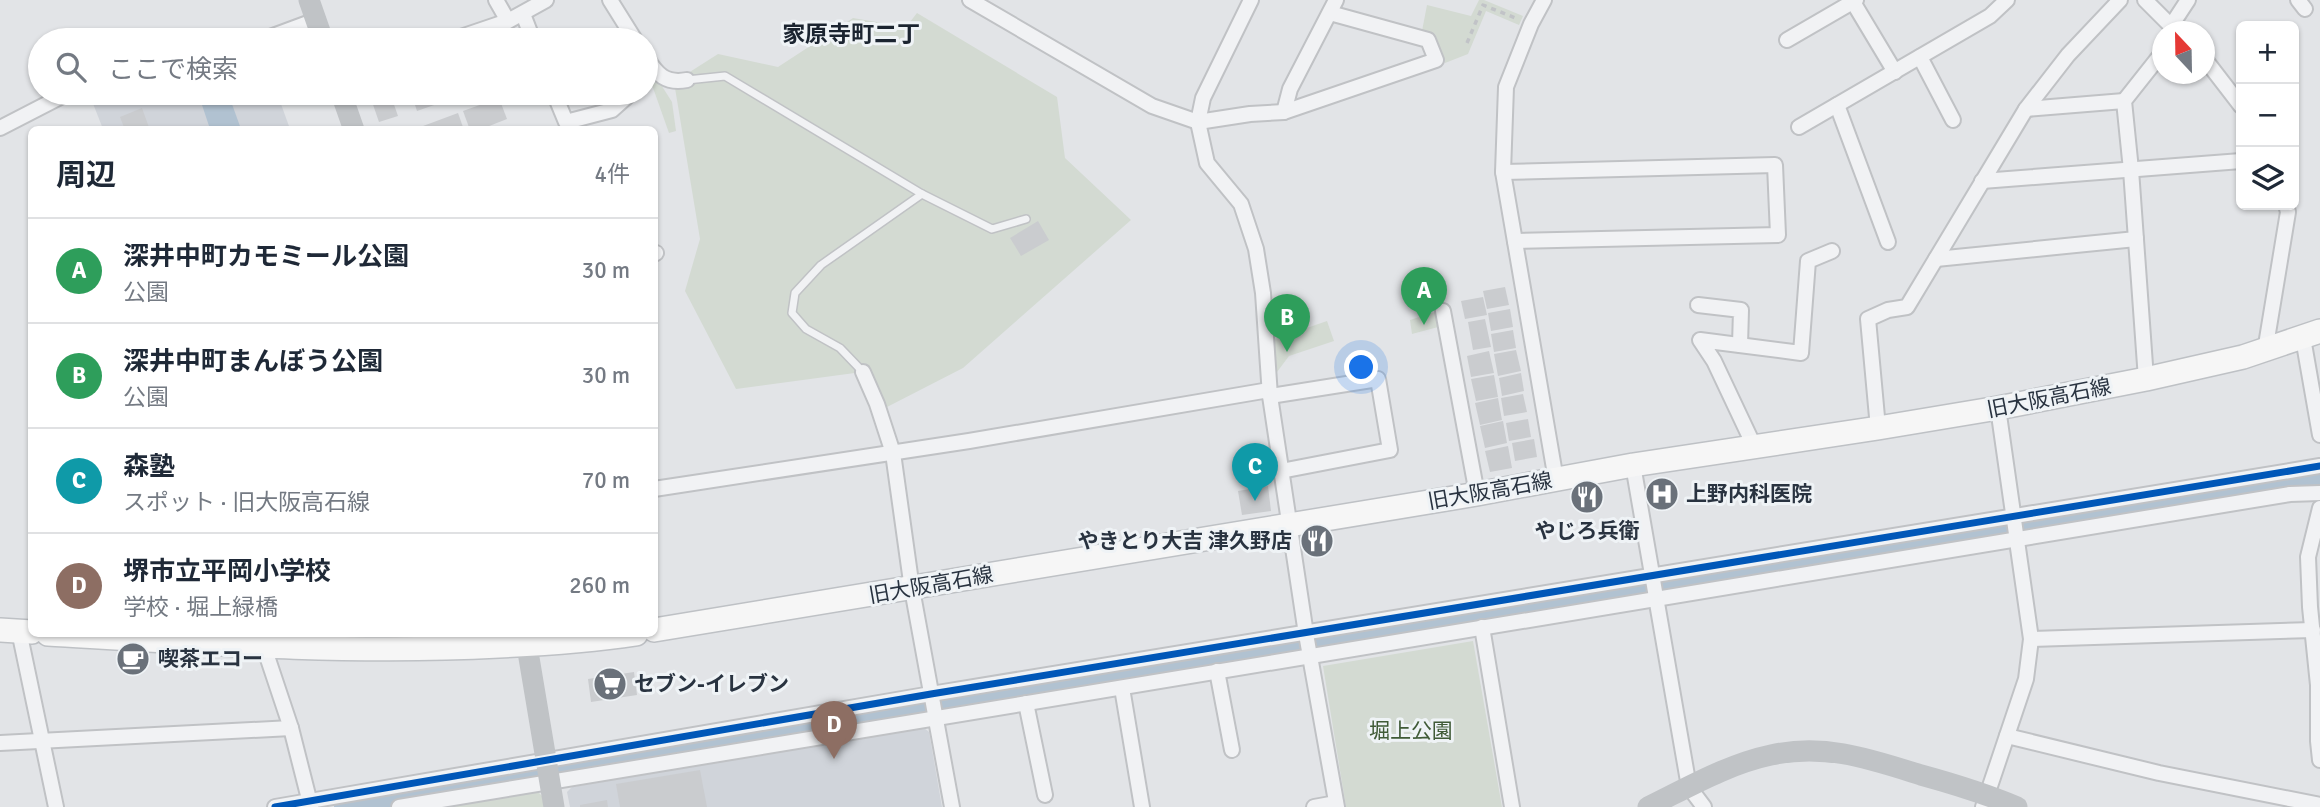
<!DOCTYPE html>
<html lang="ja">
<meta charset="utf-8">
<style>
body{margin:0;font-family:Signika,"Noto Sans JP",sans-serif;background:#f2f2f3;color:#1f2937}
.controls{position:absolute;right:21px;top:21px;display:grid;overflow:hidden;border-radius:10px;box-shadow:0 2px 5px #0004}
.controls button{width:63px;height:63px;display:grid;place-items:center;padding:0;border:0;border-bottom:2px solid #e0e1e3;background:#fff;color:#1f2937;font:35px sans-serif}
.compass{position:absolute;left:2152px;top:21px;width:63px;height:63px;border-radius:50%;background:#fff;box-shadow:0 2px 5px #0004;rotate:338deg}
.you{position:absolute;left:1362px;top:368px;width:24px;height:24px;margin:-18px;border:5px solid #fff;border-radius:50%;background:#1a73e8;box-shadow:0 0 0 10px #1a73e833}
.badge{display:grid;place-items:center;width:46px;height:46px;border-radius:50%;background:#6a717a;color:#fff;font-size:23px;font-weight:700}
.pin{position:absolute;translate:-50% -58px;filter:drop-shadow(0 2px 4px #0008)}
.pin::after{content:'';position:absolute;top:37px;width:24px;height:21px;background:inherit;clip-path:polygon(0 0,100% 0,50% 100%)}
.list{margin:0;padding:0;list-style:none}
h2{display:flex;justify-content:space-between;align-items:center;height:91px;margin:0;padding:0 28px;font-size:30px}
h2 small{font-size:23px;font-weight:400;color:#747a83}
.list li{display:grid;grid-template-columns:46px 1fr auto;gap:21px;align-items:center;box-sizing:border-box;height:105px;padding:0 28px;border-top:2px solid #e0e1e3}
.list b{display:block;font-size:26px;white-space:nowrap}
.list p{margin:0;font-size:23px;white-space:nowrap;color:#747a83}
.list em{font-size:23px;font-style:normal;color:#747a83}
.icon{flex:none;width:38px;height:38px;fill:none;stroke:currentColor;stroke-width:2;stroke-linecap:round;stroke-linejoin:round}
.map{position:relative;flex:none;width:2320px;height:807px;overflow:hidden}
.search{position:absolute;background:#fff;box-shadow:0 2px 5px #0004;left:28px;top:28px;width:630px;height:77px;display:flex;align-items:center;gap:18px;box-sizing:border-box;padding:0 24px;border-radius:38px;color:#747a83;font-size:26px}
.panel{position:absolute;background:#fff;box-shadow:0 2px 5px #0004;left:28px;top:126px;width:630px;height:511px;border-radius:10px}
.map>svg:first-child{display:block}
.built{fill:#d0d4da}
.green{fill:#d3dad2}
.water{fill:#b1c2d1}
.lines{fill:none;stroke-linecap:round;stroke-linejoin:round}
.river{stroke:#b1c2d1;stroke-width:32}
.building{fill:#cacccf}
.lane-casing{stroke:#c0c2c5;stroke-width:10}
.street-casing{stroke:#c0c2c5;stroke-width:18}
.primary-casing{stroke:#bec1c5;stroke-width:26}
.path{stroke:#c1c3c7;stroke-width:3.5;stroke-dasharray:5 5;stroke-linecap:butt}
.lane{stroke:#f1f2f4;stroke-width:7}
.street{stroke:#f1f2f4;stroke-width:14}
.secondary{stroke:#c0c3c6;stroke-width:21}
.primary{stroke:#f6f6f6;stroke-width:23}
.cycleway-casing{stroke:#eff3f6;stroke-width:11}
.cycleway{stroke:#0057b8;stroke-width:7}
.labels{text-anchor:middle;stroke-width:6;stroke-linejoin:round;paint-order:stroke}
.street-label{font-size:21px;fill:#293340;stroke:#eff3f6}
.poi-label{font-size:21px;font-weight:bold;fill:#293340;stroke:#eff3f6;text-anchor:start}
.park-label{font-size:21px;fill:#405b37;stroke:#eff3f6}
.neighbourhood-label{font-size:23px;font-weight:bold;fill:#1b2430;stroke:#eff3f6}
</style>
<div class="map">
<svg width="2320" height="807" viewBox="0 0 2320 807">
<rect width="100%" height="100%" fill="#e2e4e7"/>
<g class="built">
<path d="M114 93H277L290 129H103L92 101Z"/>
<path d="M923 727 929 732 942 807H570L567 792 572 787Z"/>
</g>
<g class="green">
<path d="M1479 0H1484L1523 16 1519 25 1486 11 1468 54 1445 63 1435 34 1422 31 1427 5 1471 16Z"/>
<path d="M917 13 1057 97 1065 158 1131 220 963 368 887 407 862 372 736 389 685 291 700 239 674 82 718 54 778 67 853 18 906 27Z"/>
<path d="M658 80 672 102 676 131 669 133 652 85Z"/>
<path d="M1435 312 1438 327 1412 334 1410 320Z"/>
<path d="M1327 321 1334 341 1289 356 1274 376 1272 340Z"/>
<path d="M1473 641 1502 807H1346L1323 666Z"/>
<path d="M536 790 542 796 544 807H439Z"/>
</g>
<path class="water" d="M198 93H228L241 129H210Z"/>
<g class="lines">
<path class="river" d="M350 807 697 743 1680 584 2313 477 2320 478"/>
</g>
<g class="building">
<path d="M369 93H390L398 116 379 122Z"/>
<path d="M411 93H433L437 104 417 111Z"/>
<path d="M499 98 507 119 479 130H470L463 111Z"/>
<path d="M142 108 150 130H125L120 117Z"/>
<path d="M458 113 464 130H415V129Z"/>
<path d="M1038 221 1049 240 1021 256 1010 238Z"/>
<path d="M1505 287 1509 305 1487 309 1483 291Z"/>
<path d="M1483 297 1487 315 1465 319 1461 301Z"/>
<path d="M1510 309 1513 327 1491 331 1488 313Z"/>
<path d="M1485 319 1491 347 1473 350 1468 322Z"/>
<path d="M1513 330 1516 348 1494 352 1491 334Z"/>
<path d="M1516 350 1521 371 1498 376 1494 354Z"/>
<path d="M1489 351 1494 373 1471 377 1467 356Z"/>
<path d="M1521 373 1524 391 1502 396 1499 378Z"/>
<path d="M1494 375 1498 397 1476 401 1471 379Z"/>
<path d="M1523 394 1527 412 1504 416 1501 398Z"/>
<path d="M1498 398 1502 420 1480 425 1475 403Z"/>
<path d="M1528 419 1531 437 1509 441 1506 423Z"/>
<path d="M1503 421 1507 443 1485 448 1480 426Z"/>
<path d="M1534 439 1537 457 1515 461 1512 443Z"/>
<path d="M1508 446 1512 468 1490 472 1485 451Z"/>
<path d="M1268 486 1271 511 1242 515 1238 491Z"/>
<path d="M634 672 637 695 591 702 588 679Z"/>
<path d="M700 770 707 807H620L616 784Z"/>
<path d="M607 800 608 807H580V805Z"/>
</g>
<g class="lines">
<defs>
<g id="lane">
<path d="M687 80 725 76 922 194 992 229 1026 219"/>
<path d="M863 372 840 348 806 329 792 313 795 293 821 265 922 194"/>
</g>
<g id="street">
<path d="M496 0 508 21"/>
<path d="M610 0 635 40"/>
<path d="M970 0 1152 106 1198 122 1250 114 1284 112 1436 60 1428 40 1330 13"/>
<path d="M1251 0 1203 98 1198 122 1207 163 1241 204 1256 249 1263 293 1270 396 1306 634 1337 807"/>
<path d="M1544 0 1531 24 1506 87 1503 172 1556 480"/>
<path d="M2145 0 2177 32"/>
<path d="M2298 0 2305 9"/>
<path d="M1853 2 1895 72"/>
<path d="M523 14 533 40"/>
<path d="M2171 26 2188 0"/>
<path d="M262 40 316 20"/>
<path d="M452 40 508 21 546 0"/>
<path d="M1787 40 1856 0"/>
<path d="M646 57C657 75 666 84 687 80"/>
<path d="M1920 57 1953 120"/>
<path d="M2204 58 2241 106"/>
<path d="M554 93 566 122 612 110 631 93"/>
<path d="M1837 105 1888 242"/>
<path d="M2026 109 2124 101"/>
<path d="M1284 112 1290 89 1336 0"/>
<path d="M1799 127 1990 16 2007 0"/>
<path d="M0 128 68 93"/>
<path d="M1503 172 1775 165 1778 235 1515 241"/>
<path d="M1982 181 2241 161"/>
<path d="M654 254 656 253"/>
<path d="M1936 259 2136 239"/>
<path d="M1698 305 1741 310 1740 345"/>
<path d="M1443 311 1477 494"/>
<path d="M2303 338 2320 435"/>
<path d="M2265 351 2288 212 2286 205"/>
<path d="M863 372 877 404 893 453 912 589 952 807"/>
<path d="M2146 379 2131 170 2124 101 2162 53"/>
<path d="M1270 396 1378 379 1390 450 1281 471"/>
<path d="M1878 428 1868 319 1888 310 1907 307 2026 109 2068 55 2120 0"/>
<path d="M1755 448 1714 361 1700 340 1801 353 1808 261 1832 251"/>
<path d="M1633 465 1689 787 1704 807"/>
<path d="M654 489 969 441 1269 390"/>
<path d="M2320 508 2308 557 2310 607 2318 685V741L2320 760"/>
<path d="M1482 627 1512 807"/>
<path d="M19 631 56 807"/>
<path d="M2031 639 2313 630"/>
<path d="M264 647 291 728 311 807"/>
<path d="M1217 671 1232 750"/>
<path d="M1122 688 1142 807"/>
<path d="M1026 703 1045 795"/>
<path d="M2007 736 2159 773 2320 805"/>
<path d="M0 743 291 728"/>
<path d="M275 807 931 694 2320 466"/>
<path d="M399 807 2290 494 2320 493"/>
<path d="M1314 807 1336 803"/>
<path d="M1983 807 2026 679 2031 639 1998 408"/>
</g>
<g id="primary">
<path d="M0 630 32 632"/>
<path d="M654 630 1477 494 1633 465 1878 428 1998 408 2146 379 2243 357 2320 331"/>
<path d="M48 634C198 643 348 654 499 646 545 644 590 641 636 634"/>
</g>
</defs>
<use href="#lane" class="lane-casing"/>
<use href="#street" class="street-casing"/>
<use href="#primary" class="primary-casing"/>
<path class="path" d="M1467 43 1483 5 1518 19"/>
<use href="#lane" class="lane"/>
<use href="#street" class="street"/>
<g class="secondary">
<path d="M309 0 323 40"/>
<path d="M341 93 354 130"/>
<path d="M525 634 554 807"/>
<path d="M1648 807C1687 788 1728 764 1771 755 1825 743 1870 759 1921 775 1954 784 1986 794 2017 807"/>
</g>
<use href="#primary" class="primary"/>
<defs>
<path id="cycleway" d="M275 807 931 694 2320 466"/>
</defs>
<use href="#cycleway" class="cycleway-casing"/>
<use href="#cycleway" class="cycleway"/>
</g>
<defs>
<symbol id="hospital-disc" viewBox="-11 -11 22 22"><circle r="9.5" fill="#6a717a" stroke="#eff3f6"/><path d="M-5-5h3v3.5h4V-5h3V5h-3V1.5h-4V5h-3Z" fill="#fff"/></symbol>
<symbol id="restaurant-disc" viewBox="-11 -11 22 22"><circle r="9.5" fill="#6a717a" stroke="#eff3f6"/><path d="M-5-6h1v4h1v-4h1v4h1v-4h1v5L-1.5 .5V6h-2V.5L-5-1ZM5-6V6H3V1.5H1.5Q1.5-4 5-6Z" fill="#fff"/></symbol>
<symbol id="cafe-disc" viewBox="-11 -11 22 22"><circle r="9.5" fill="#6a717a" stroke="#eff3f6"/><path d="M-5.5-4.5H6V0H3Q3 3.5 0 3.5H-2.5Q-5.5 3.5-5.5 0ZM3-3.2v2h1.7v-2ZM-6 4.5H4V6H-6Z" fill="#fff"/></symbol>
<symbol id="supermarket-disc" viewBox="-11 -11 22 22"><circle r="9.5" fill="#6a717a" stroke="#eff3f6"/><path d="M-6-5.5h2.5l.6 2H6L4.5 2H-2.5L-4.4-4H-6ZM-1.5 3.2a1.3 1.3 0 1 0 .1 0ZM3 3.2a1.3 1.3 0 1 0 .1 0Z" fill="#fff"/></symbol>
</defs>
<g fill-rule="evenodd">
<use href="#hospital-disc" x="1643" y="475" width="38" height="38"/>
<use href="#restaurant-disc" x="1568" y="478" width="38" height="38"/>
<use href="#restaurant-disc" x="1298" y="522" width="38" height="38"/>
<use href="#cafe-disc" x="114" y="640" width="38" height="38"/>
<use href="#supermarket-disc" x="591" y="665" width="38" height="38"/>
</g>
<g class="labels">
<g class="street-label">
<text transform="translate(2049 398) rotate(-11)" y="7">旧大阪高石線</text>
<text transform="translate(1490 491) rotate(-10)" y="7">旧大阪高石線</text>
<text transform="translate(931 585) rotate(-10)" y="7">旧大阪高石線</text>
</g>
<g class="poi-label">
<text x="1686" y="501">上野内科医院</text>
<text x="1587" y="538" text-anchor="middle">やじろ兵衛</text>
<text x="1292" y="548" text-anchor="end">やきとり大吉 津久野店</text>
<text x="158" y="666">喫茶エコー</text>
<text x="634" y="691">セブン-イレブン</text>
</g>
<g class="park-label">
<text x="1411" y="738">堀上公園</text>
</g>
<g class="neighbourhood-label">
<text x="851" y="42">家原寺町二丁</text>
</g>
</g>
</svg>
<div class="controls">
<button>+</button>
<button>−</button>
<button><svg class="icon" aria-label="layers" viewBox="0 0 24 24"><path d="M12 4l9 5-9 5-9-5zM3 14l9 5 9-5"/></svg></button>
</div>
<svg class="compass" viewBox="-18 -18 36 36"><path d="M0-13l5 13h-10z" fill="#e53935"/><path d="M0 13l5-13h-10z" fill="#747a83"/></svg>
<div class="you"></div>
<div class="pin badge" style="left:1424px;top:325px;background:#2e9e5b">A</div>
<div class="pin badge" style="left:1287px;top:352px;background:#2e9e5b">B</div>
<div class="pin badge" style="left:1255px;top:501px;background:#0f9aa8">C</div>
<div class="pin badge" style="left:834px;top:759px;background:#8d6e63">D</div>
<div class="search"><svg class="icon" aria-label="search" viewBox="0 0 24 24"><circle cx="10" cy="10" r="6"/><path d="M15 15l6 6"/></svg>ここで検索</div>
<section class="panel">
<h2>周辺<small>4件</small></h2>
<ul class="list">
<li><span class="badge" style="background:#2e9e5b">A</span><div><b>深井中町カモミール公園</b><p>公園</p></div><em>30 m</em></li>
<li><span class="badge" style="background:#2e9e5b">B</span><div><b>深井中町まんぼう公園</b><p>公園</p></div><em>30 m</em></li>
<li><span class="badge" style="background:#0f9aa8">C</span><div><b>森塾</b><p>スポット · 旧大阪高石線</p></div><em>70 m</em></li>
<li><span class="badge" style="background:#8d6e63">D</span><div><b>堺市立平岡小学校</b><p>学校 · 堀上緑橋</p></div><em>260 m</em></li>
</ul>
</section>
</div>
